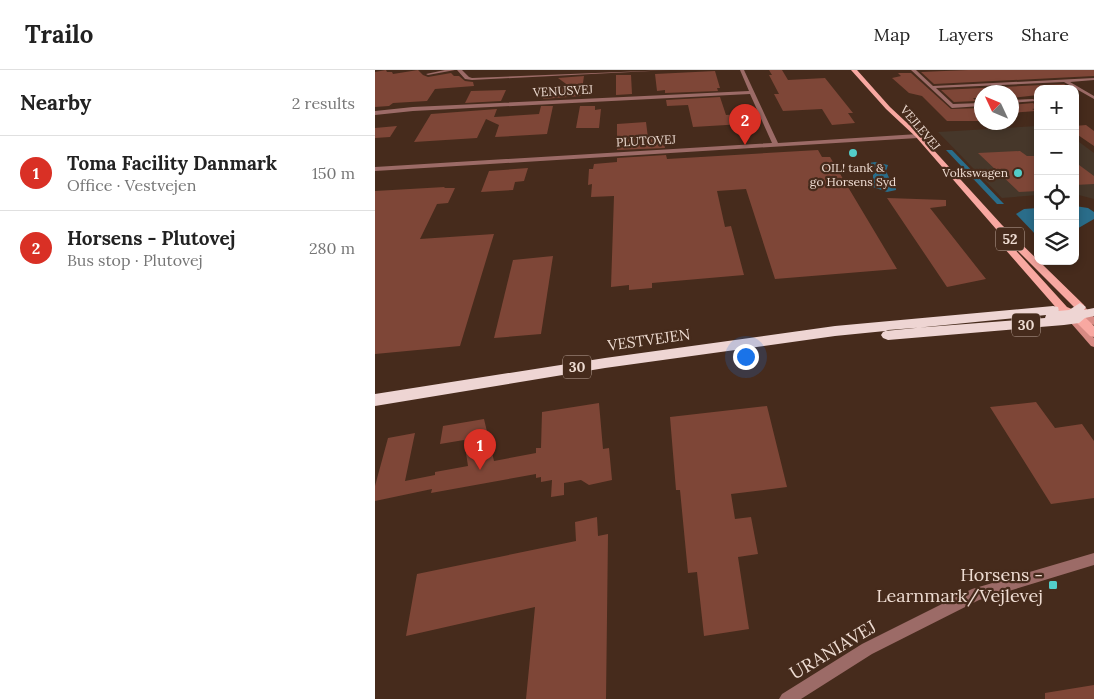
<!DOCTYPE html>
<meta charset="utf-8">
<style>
body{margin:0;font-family:Lora,serif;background:#f2f2f2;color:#222}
.controls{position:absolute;right:15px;top:15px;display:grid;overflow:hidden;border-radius:10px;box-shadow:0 2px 8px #0003}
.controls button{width:45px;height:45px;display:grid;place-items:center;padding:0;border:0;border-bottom:1px solid #e0e0e0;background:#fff;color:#222;font:25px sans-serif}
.compass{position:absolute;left:599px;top:15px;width:45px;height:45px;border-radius:50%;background:#fff;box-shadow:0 2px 8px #0003;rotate:314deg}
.you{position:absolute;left:370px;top:286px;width:18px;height:18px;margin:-12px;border:4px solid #fff;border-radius:50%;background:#1a73e8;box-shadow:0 0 0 8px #1a73e833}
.badge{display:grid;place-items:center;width:32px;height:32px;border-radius:50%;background:#d93025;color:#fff;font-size:16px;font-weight:700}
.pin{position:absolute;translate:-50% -41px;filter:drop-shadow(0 1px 2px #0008)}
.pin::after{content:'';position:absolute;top:26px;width:18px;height:15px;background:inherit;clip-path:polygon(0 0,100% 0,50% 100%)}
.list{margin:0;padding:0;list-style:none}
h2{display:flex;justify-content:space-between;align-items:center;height:65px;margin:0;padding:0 20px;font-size:21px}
h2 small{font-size:16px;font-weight:400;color:#767676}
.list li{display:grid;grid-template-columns:32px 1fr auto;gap:15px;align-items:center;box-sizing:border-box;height:75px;padding:0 20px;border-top:1px solid #e0e0e0}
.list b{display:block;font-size:19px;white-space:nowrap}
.list p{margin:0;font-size:16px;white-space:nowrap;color:#767676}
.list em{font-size:16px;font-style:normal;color:#767676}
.icon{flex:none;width:28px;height:28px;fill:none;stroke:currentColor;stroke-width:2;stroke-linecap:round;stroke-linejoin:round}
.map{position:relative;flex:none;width:719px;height:629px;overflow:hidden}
header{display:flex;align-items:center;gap:30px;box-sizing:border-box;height:70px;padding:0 25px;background:#fff;border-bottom:1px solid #e0e0e0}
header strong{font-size:24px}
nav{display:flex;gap:28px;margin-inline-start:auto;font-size:18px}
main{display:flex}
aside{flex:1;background:#fff}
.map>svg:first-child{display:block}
.commercial{fill:#46372a}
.water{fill:#2a6d8a}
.building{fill:#7e4637}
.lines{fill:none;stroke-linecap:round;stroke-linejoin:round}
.street{fill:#9c6b67;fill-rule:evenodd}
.secondary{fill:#d78a83;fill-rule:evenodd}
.primary{fill:#f8a8a1;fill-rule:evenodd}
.highway{fill:#eed5d3;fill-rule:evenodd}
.poi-dot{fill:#53cdc9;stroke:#462b1c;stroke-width:2}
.labels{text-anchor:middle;stroke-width:4.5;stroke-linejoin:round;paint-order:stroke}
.far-street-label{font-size:12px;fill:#eedcd2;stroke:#462b1c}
.far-poi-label{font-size:12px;fill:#eedcd2;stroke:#462b1c}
.shield{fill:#462b1c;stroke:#bca79b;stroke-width:1}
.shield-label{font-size:14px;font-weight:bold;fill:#eedcd2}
.street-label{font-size:15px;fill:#eedcd2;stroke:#462b1c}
.near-poi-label{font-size:18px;fill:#eedcd2;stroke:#462b1c;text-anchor:end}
.near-street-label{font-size:18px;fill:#eedcd2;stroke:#462b1c}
</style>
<header>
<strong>Trailo</strong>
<nav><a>Map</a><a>Layers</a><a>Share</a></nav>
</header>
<main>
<aside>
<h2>Nearby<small>2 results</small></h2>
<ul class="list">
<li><span class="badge">1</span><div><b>Toma Facility Danmark</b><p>Office · Vestvejen</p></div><em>150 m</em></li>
<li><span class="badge">2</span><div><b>Horsens - Plutovej</b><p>Bus stop · Plutovej</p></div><em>280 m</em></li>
</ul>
</aside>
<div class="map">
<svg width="719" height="629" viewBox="0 0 719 629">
<rect width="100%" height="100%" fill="#462b1c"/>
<g class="commercial">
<path d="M663 56V125L627 128 563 62Z"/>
<path d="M700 69 719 83V129L700 124Z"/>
</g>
<g class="water">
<path d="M571 80H577L629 134H622Z"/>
<path d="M500 92 513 95 511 101 516 112 521 115V120L512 122 498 117V105L503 100 494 93Z"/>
<path d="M700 136 713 138 719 142V149L700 160Z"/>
<path d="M663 138V167L641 144 649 139Z"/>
</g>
<g class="building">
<path d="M11 0 12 2H17L18 4 43 0 48 5 53 7 76 3 79 6H84L90 11 98 12 99 16 60 19 52 31 18 33 14 36 0 37V2Z"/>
<path d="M394 0H407L413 10 450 8 478 43H473L480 53 457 55 447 39 408 41 399 24H404L394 5H397Z"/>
<path d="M593 0H719V6L559 14 546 2Z"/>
<path d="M340 1 345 18H342L343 21 290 23V20L282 21 280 4Z"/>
<path d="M523 3H536L576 39 606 38V51H572L547 26 534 23 517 8 526 6Z"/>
<path d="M241 5H256L257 24 241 25Z"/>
<path d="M209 6 206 26 168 29 171 18 194 16 183 8Z"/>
<path d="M689 14 697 19H663V25L636 28V22H606V28H598L601 31 579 32 566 20Z"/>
<path d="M131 20 126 31 90 33 96 21Z"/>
<path d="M345 27 351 45 364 44 368 54 318 57 313 35 292 36 291 30Z"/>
<path d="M658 33 663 38 657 39 661 41 636 43V35Z"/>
<path d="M166 36H178L172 64 120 67 124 55 111 49 102 68 39 72 56 44 122 39 119 47 164 44Z"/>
<path d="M205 36H220V40L226 39 224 58H201Z"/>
<path d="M271 52 273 68 288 67 290 78 242 80V54Z"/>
<path d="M711 55 719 61V76L700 63V56Z"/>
<path d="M22 56 15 67 0 68V58Z"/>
<path d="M443 80 447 87H455L522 199 400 209 371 119 342 121 350 157 356 156 369 205 277 213V218L254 220V215L236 217 239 126 216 127 217 114 213 115 214 99H218L219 94 242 92V88L291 85 292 89Z"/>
<path d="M645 81 652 86H663V121L644 122 603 83Z"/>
<path d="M700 92 719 106V114L700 115Z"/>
<path d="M153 98 149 111 140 112 138 120 106 122 114 101Z"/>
<path d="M70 117 69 118H80L73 133 62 134 45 169 119 164 85 276 0 284V121Z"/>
<path d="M512 128 571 130V136L555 138 611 209 572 217Z"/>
<path d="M178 186 166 264 119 268 138 190Z"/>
<path d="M661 332 680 358 707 354 719 371V428L676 434 615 337Z"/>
<path d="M224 333 228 379 234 378 237 410 214 415 206 410 189 413V425L176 427 177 410 166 412V407L161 408V404L56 423 57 419 0 431V416L13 368 40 363 30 411 60 405V402L93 396 89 370 65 374 68 356 109 349 119 391 161 383V378H166L167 342Z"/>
<path d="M392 336 412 417 356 424 360 449 376 447 383 484 363 487 374 559 329 566 322 502 313 503 305 420H301L295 347Z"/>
<path d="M222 447 223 466 233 464 231 629H151L160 537 31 566 42 504 201 471 200 452Z"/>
<path d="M719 615V629H670V623Z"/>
</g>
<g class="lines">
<g class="street">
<path d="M70 0H80L53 5 51 4Z"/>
<path d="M82 0H87L94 7 97 8 295 0 97 10 90 9Z"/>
<path d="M365 0H369L403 73 543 64 546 66 543 68 0 101V97L397 73 375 24 38 41 0 45V41L38 37 374 21Z"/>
<path d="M536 0H541L558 16 719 8V10L695 12 719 26V29L689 12 561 18 578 34 606 33V36L577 38Z"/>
<path d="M636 30 658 29 661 31 636 33Z"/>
<path d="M719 483V495L604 530 497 584 426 629H404L407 624 487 574 597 519Z"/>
</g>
<g class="secondary">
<path d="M706 235 709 236 719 247V255L716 254 703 240 702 238Z"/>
<path d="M692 240 695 241 719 268V277L716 276 689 245 688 243Z"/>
</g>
<g class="primary">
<path d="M476 0H482L515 37 545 65 627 155 709 235 710 237 709 239H701L621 159 541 67 511 39Z"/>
<path d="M632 173 635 174 692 237 706 243 719 256V267L715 266 698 249 684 241 629 178 627 176Z"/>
</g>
<path class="highway" d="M705 233 711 237 709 240 719 238V246L710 248 704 253 689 255 513 270 508 268 506 265 508 262 513 260 670 248 671 245 460 266 230 298 0 336V324L230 288 460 256 678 236 683 237 684 241 694 240Z"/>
</g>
<g class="poi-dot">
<circle cx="478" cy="83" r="5"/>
<circle cx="643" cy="103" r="5"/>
<rect x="673" y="510" width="10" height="10" rx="2.5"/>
</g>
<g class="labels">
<g class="far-street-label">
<text transform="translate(188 21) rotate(-3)" y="4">VENUSVEJ</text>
<text transform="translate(545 58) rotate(50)" y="4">VEJLEVEJ</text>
<text transform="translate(271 71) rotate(-3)" y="4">PLUTOVEJ</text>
</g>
<g class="far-poi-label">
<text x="478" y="102">OIL! tank &amp;<tspan x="478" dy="14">go Horsens Syd</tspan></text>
<text x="633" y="107" text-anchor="end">Volkswagen</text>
</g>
<g class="shield">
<rect x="621" y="157.5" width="28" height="23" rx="4"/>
<rect x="637" y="243.5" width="28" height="23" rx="4"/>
<rect x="188" y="285.5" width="28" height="23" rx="4"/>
</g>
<g class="shield-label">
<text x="635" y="174">52</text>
<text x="651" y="260">30</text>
<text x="202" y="302">30</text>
</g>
<g class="street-label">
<text transform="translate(274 270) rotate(-8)" y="5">VESTVEJEN</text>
</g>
<g class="near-poi-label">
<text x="668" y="511">Horsens -<tspan x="668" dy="21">Learnmark/Vejlevej</tspan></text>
</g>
<g class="near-street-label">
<text transform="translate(458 580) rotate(-31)" y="6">URANIAVEJ</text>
</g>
</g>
</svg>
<div class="controls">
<button>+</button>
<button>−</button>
<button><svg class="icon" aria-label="locate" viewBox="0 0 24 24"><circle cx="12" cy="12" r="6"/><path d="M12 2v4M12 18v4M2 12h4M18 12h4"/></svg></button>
<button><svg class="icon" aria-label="layers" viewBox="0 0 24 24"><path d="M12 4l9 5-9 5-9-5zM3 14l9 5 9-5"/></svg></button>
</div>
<svg class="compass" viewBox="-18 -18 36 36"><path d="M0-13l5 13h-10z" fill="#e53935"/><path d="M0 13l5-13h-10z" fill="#767676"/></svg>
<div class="you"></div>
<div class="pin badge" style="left:105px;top:400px">1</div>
<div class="pin badge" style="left:370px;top:75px">2</div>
</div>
</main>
